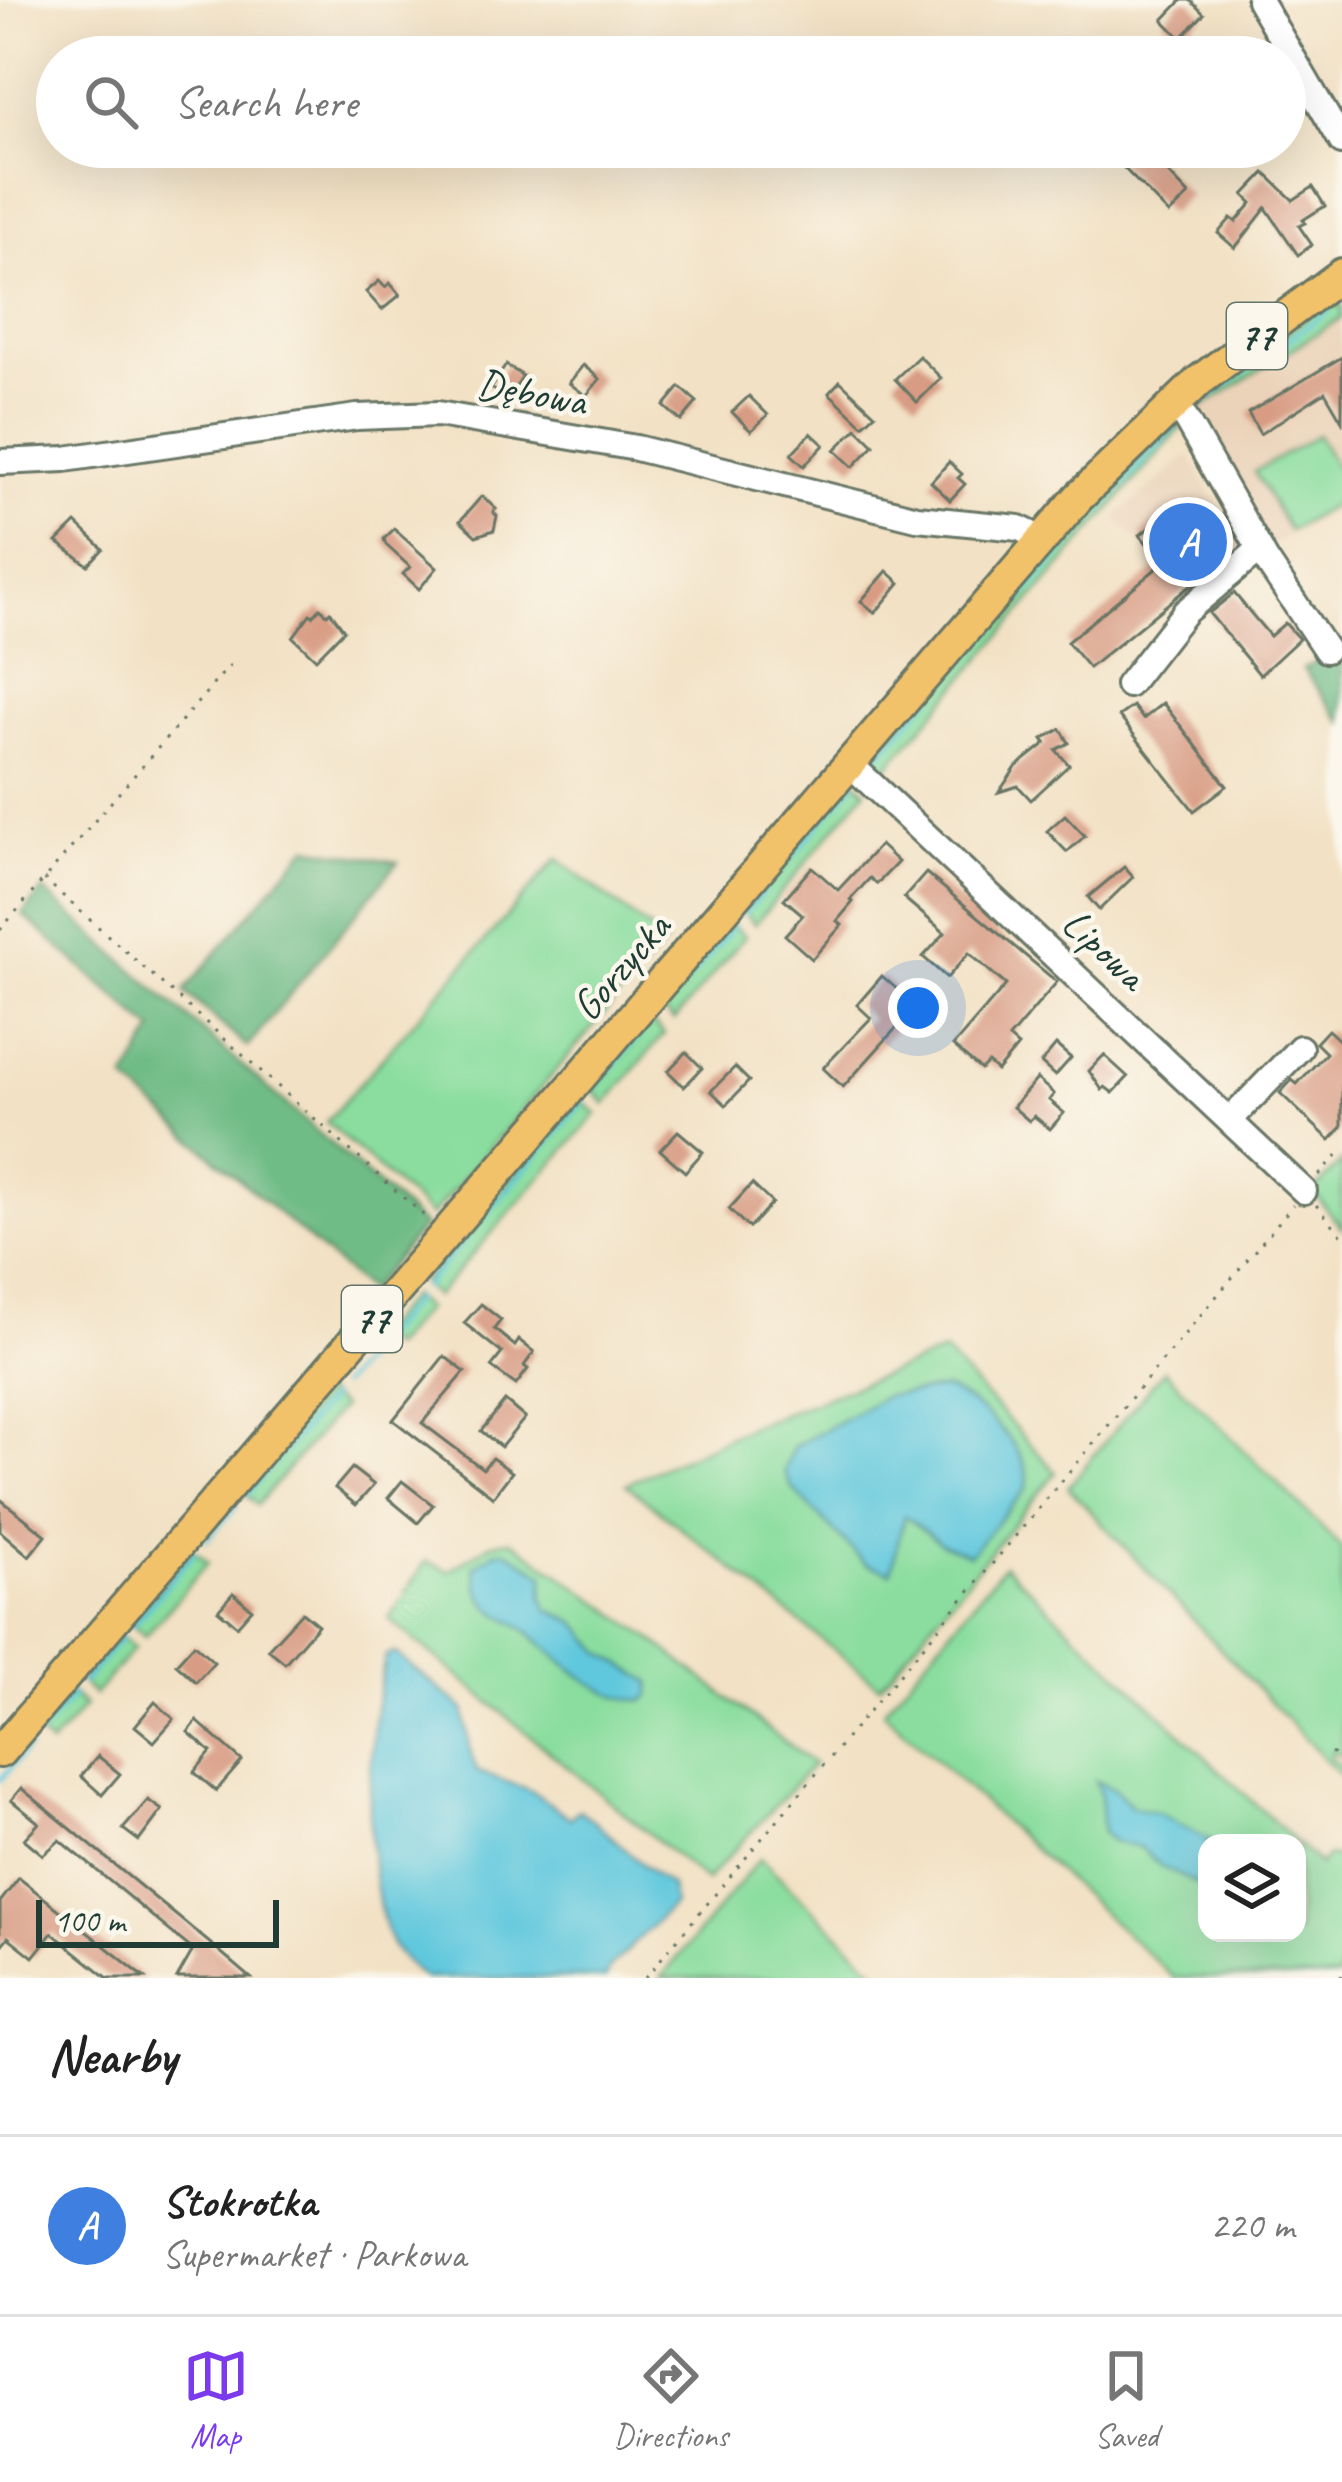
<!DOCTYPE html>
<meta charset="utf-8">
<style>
body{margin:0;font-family:Caveat,sans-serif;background:#f6f6f6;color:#222}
.controls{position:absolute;right:36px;bottom:36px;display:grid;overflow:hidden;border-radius:24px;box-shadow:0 12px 48px #0002}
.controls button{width:108px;height:108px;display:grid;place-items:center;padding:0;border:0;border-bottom:3px solid #e0e0e0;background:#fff;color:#222;font:60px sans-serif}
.scale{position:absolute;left:36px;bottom:30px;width:243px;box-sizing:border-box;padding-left:12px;border:6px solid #1f3d34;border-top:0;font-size:33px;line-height:42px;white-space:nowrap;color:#1f3d34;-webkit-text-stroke:9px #fbf7ec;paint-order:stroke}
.you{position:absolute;left:918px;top:1008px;width:42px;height:42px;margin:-30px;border:9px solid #fff;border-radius:50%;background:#1a73e8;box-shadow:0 0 0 18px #1a73e833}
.badge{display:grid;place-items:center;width:78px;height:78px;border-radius:50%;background:#7c3aed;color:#fff;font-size:39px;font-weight:700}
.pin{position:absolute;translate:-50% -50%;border:6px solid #fff;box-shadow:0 3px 12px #0006}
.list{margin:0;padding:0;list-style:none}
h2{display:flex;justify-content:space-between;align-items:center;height:156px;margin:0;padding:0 48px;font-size:51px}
h2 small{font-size:39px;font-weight:400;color:#767676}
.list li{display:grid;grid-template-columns:78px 1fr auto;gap:36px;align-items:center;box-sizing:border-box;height:180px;padding:0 48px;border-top:3px solid #e0e0e0}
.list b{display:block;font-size:45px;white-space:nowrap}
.list p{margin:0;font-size:39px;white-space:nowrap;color:#767676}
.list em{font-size:39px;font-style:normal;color:#767676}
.icon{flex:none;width:66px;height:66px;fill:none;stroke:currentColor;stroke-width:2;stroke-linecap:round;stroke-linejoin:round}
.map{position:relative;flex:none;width:1342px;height:1978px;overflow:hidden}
.search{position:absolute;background:#fff;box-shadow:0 12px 48px #0002;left:36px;right:36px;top:36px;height:132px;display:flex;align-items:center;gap:30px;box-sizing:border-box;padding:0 42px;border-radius:66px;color:#767676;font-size:45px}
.sheet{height:336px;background:#fff}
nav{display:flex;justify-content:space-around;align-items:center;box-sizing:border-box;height:168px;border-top:3px solid #e0e0e0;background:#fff;font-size:33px;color:#767676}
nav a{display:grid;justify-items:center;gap:6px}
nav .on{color:#7c3aed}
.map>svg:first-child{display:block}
.built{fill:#ebd3b9}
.green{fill:#8add9f;stroke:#548d6a;stroke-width:3}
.forest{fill:#6fbc86;stroke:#477c5d;stroke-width:3}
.water{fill:#60c8dd;stroke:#408288;stroke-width:3}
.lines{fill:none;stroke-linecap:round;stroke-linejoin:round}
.stream{stroke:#60c8dd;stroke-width:4.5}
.building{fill:#d89b83}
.minor-casing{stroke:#697666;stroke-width:30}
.major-casing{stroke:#697666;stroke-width:36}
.path{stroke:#697666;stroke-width:3;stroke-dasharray:3 9;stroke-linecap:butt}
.minor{stroke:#fff;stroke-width:24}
.major{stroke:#f2c26a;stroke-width:30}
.labels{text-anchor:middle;stroke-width:9;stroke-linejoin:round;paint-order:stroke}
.shield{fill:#fbf7ec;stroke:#61756b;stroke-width:3}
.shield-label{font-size:39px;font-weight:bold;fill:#1f3d34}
.street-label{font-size:42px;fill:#1f3d34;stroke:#fbf7ec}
</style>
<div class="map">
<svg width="1342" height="1978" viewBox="0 0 1342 1978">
<rect width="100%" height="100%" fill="#fbf7ec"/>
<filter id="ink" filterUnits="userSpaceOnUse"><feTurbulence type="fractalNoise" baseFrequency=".00833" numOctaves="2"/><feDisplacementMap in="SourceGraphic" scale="24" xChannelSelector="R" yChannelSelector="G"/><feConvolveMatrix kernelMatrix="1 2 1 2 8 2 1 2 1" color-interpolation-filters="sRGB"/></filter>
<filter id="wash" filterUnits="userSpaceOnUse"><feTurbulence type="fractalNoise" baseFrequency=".004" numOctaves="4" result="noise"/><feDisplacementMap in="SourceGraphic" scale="48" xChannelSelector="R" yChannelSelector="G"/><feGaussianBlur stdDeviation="2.7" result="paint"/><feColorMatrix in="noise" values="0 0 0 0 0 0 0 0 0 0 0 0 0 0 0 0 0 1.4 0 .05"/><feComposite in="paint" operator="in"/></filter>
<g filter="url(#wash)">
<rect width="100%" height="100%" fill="#f2e1c4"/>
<g class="built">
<path d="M1342 317V510L1338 505 1267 548 1193 413Z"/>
<path d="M1189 455 1245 551 1191 597 1115 517Z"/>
</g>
<g class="green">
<path d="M1342 304V317L1193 413 1192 403 1321 307Z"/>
<path d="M1176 421 1181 427 1177 432 878 778 868 760 1110 485Z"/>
<path d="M1317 435 1342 478V500L1289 531 1254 472Z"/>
<path d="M852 778 866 790 755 924 741 910Z"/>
<path d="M557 859 666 942 431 1216 326 1122Z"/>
<path d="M730 923 745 936 674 1021 658 1006Z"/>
<path d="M647 1018 664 1034 606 1104 589 1086Z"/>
<path d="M579 1098 597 1114 435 1297 421 1283Z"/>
<path d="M1342 1161V1228L1313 1192Z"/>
<path d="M410 1296 425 1309 391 1348 376 1335Z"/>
<path d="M944 1352 1056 1472 880 1686 626 1484 754 1425Z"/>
<path d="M1164 1370 1342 1548V1756L1332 1751 1330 1758 1342 1766V1778L1068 1487Z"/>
<path d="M324 1393 341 1407 257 1505 242 1490Z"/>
<path d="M511 1540 649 1637 813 1764 706 1881 389 1619 426 1561 449 1571 492 1543Z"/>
<path d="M192 1549 208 1562 145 1636 129 1622Z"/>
<path d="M1004 1565 1296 1843H1207V1933H1297V1844L1320 1865 1327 1856 1342 1858V1961L1337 1978H1174L883 1711Z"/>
<path d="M119 1635 134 1648 94 1695 80 1681Z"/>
<path d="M69 1692 85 1706 50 1746 36 1732Z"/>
<path d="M760 1858 884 1978H661Z"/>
</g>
<g class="forest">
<path d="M1342 649V722L1303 669Z"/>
<path d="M307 847 398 862 247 1047 184 991Z"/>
<path d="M43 890 424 1226 368 1291 126 1081 154 1031 23 915Z"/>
</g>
<g class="water">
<path d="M944 1389C974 1398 1038 1454 1026 1489L969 1555 942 1544 904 1516 891 1572 866 1564 792 1488 784 1472 793 1447 886 1396Z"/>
<path d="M497 1551 509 1552 544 1575 543 1597 547 1609 576 1622 603 1653 651 1682 650 1695 646 1700C601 1703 557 1656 525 1629 513 1620 494 1614 486 1602 477 1591 477 1579 475 1566Z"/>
<path d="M395 1653 464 1709 471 1754 477 1771 532 1791 570 1818 579 1810C612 1833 636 1864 671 1886L673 1904 610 1968 606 1978H424C413 1969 398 1956 392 1944 360 1879 367 1725 386 1656Z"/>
<path d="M1095 1781 1115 1789 1132 1807 1156 1812 1215 1843H1207V1889L1162 1867 1141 1848 1114 1842 1103 1833 1100 1793Z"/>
</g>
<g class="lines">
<g class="stream">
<path d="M1194 408 1330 310"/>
<path d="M871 764 1178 423"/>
<path d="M744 914 855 782"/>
<path d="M662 1010 734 926"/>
<path d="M593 1090 651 1021"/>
<path d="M424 1287 583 1102"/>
<path d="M380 1340 414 1299"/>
<path d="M340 1386 364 1359"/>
<path d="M247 1494 330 1398"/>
<path d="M206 1540 237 1506"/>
<path d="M132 1626 195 1552"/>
<path d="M82 1683 122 1637"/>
<path d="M39 1735 73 1695"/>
<path d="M0 1780 29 1747"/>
</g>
</g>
<g id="blocks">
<g class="building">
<path d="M1182 0H1190L1204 14 1181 38 1163 20Z"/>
<path d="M1135 147H1171L1156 160 1189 195 1169 214 1119 163Z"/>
<path d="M1265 173 1293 200 1313 187 1325 206 1303 220 1305 223 1299 226 1312 245 1298 255 1266 208 1235 248 1218 233 1231 218 1236 222 1252 203 1244 195Z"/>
<path d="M379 281 385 287 390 283 400 295 382 310 366 292Z"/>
<path d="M919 356 941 378 917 402 895 379Z"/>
<path d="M1342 357V421L1325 392 1260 434 1248 413Z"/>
<path d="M506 365 523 376 508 399 491 388Z"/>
<path d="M583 365 600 379 586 396 569 383Z"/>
<path d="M840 381 875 414 863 425 829 393Z"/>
<path d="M680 387 697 402 681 421 664 406Z"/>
<path d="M749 396 768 415 751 431 732 412Z"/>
<path d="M857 428 874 445 853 467 835 450Z"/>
<path d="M811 433 824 445 804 466 791 454Z"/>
<path d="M949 462 962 474 958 478 965 484 950 500 931 482Z"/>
<path d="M482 496 496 509 493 512 497 516 494 530 476 536 460 521Z"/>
<path d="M1173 509 1218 563 1089 668 1067 642 1163 563 1140 535Z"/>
<path d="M76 523 103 549 88 565 57 542Z"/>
<path d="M394 529 437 568 419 589 403 574 410 567 386 545 384 539Z"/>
<path d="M887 571 900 583 875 613 861 601Z"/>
<path d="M1234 593 1270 636 1285 623 1299 639 1260 675 1209 613Z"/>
<path d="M320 608 327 614 330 611 344 630 316 659 293 637 310 614 313 616Z"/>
<path d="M1163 703 1227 786 1194 811 1119 716 1133 706 1143 719Z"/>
<path d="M1061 729 1069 743 1056 750 1069 765 1031 800 1018 786 999 792 1017 766 1046 743 1043 739Z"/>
<path d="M1065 815 1085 836 1067 852 1047 831Z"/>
<path d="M880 845 898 862 877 884 870 878 850 900 853 902 837 921 842 925 812 959 785 935 803 915 784 899 812 867 838 890Z"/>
<path d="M1124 867 1133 877 1099 910 1088 897Z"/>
<path d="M926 873 1057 982 1009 1038 1018 1046 997 1071 988 1063 981 1070 953 1046 1006 985 969 953 947 978 923 957 945 933 904 898Z"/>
<path d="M882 976 916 1006 843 1087 823 1068 871 1018 857 1005Z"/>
<path d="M1328 1030 1342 1043V1127L1330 1140 1280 1093 1292 1080 1297 1084 1326 1053 1316 1043Z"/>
<path d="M1056 1045 1071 1058 1055 1076 1041 1063Z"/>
<path d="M686 1052 702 1068 684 1087 668 1071Z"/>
<path d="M1104 1055 1128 1077 1113 1093 1105 1087 1102 1090 1089 1071Z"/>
<path d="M735 1067 749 1081 726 1105 711 1091Z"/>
<path d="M1037 1079 1054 1094 1049 1100 1064 1113 1050 1129 1034 1116 1029 1121 1013 1107Z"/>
<path d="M678 1131 703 1152 685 1172 660 1150Z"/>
<path d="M752 1184 772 1203 749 1228 729 1209Z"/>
<path d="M481 1304 501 1320 494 1329 515 1346 519 1340 534 1352 524 1366 528 1369 516 1385 491 1367 502 1353 464 1323Z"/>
<path d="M444 1356 465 1372 422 1423 483 1469 492 1458 512 1472 493 1497 393 1420Z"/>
<path d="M505 1401 525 1418 501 1447 481 1431Z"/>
<path d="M352 1468 374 1485 356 1505 335 1488Z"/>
<path d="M402 1481 433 1505 418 1523 388 1498Z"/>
<path d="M0 1499 46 1535 29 1556 0 1531Z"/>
<path d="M233 1593 252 1609 237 1626 218 1610Z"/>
<path d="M302 1612 318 1625 285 1663 268 1649Z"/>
<path d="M194 1644 214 1662 196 1682 176 1664Z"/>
<path d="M155 1702 174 1719 154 1742 135 1726Z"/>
<path d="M197 1721 242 1761 216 1791 194 1772 211 1752 188 1732Z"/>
<path d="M98 1756 120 1774 102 1795 81 1776Z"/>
<path d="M21 1788 217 1949 251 1978H177L193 1950 60 1840 43 1855 24 1839 39 1823 11 1800Z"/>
<path d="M148 1800 162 1810 139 1841 123 1829Z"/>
<path d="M19 1878 145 1978H108L52 1933 33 1957 8 1937 0 1947V1902Z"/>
</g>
</g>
</g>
<g filter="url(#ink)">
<use href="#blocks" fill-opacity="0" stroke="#697666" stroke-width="3"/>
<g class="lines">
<defs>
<g id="minor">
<path d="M1259 0 1342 142"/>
<path d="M1176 402 1266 560 1326 650"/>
<path d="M0 462 65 459 357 417 438 414 636 448 917 518 1019 528 1042 539"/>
<path d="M1128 685 1185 612 1260 549"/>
<path d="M849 763 1304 1191"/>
<path d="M1231 1119 1300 1048"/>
</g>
<path id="major" d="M0 1752 1078 498 1199 381 1342 274"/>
</defs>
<use href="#minor" class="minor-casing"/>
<use href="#major" class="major-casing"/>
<g class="path">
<path d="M44 879 429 1220"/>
<path d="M0 930 231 664"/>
<path d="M1319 1175 1342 1150"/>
<path d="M1316 1205 1342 1235"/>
<path d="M1331 1753 1342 1759"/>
<path d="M645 1978 1293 1205"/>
<path d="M1341 1978 1342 1973"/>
</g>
<use href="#minor" class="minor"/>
<use href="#major" class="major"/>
</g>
</g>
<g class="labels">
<g class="shield">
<rect x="1227" y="303" width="60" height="66" rx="9"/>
<rect x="342" y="1286" width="60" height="66" rx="9"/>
</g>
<g class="shield-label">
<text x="1257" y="350">77</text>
<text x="372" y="1333">77</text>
</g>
<g class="street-label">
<text transform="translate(532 391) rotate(10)" y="15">Dębowa</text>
<text transform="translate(1105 948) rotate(43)" y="15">Lipowa</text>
<text transform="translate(620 966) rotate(-49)" y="15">Gorzycka</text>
</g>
</g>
</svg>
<div class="controls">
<button><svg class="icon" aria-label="layers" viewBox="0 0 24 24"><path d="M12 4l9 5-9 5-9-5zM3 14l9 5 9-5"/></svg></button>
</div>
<div class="scale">100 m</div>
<div class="you"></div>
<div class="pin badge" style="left:1188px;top:542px;background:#3f7fe0">A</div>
<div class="search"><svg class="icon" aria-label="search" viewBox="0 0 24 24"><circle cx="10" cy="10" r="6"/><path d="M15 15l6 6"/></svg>Search here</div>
</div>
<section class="sheet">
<h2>Nearby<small></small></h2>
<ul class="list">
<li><span class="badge" style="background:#3f7fe0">A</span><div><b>Stokrotka</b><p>Supermarket · Parkowa</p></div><em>220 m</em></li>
</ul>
</section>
<nav>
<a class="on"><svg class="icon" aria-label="map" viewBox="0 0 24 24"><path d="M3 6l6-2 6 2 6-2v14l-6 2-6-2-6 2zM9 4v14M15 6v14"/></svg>Map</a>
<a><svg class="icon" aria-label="directions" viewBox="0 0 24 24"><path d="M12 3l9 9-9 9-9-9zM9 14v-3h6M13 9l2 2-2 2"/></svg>Directions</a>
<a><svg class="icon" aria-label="saved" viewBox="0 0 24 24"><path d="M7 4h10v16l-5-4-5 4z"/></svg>Saved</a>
</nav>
